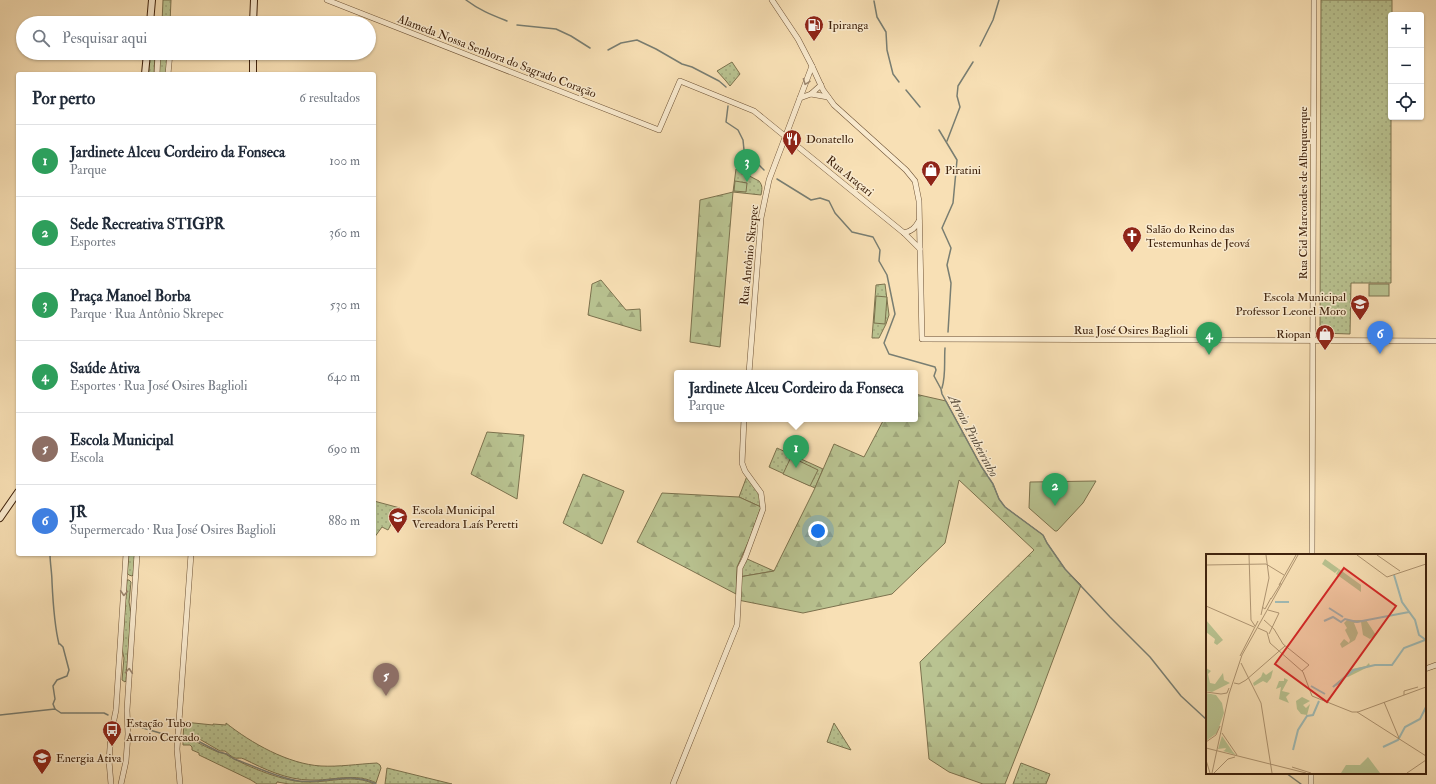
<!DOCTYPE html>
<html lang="pt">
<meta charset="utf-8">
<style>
body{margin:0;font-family:"IM FELL Double Pica",serif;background:#f2f2f3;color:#1f2937}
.controls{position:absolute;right:12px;top:12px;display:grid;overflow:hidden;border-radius:4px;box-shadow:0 1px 3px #0004}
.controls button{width:36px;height:36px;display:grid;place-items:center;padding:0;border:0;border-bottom:1px solid #e0e1e3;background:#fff;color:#1f2937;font:20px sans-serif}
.you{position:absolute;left:818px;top:531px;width:14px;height:14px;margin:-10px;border:3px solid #fff;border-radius:50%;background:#1a73e8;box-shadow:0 0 0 6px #1a73e833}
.badge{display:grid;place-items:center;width:26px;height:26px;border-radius:50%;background:#8f2418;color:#fff;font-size:13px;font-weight:700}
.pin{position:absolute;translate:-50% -33px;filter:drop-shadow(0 1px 2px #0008)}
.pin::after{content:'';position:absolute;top:21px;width:14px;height:12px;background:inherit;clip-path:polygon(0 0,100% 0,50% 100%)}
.popup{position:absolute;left:674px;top:370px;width:244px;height:52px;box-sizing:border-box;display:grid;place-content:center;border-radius:4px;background:#fff;filter:drop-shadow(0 1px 3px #0005);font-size:13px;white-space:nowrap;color:#747a83}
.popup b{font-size:15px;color:#1f2937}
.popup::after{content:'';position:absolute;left:50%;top:100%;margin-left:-8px;border:8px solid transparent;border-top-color:#fff}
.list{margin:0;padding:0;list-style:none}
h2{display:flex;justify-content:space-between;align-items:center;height:52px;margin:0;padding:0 16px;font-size:17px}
h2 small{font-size:13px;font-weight:400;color:#747a83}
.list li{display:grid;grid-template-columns:26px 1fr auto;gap:12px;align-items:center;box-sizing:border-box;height:72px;padding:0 16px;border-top:1px solid #e0e1e3}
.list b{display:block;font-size:15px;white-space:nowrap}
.list p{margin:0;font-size:13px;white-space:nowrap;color:#747a83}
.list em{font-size:13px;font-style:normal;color:#747a83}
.icon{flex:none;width:22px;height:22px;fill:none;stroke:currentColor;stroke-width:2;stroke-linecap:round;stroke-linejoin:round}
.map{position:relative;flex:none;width:1436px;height:784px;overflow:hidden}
.search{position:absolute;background:#fff;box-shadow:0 1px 3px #0004;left:16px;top:16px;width:360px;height:44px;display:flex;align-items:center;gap:10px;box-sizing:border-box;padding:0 14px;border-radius:22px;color:#747a83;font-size:15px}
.panel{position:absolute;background:#fff;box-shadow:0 1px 3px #0004;left:16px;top:72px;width:360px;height:484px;border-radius:4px}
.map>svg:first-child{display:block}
.grass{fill:url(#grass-dots);stroke:#7c724e}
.forest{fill:url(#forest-firs);stroke:#7c724e}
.garden{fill:#b9c391;stroke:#7c724e}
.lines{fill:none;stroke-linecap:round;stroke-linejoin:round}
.stream{stroke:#797e72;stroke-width:1.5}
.tertiary-casing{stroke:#6d5236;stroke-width:6}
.secondary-casing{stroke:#3f220c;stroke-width:8}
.tertiary{stroke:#faebcf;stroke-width:5}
.secondary{stroke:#faebcf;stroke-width:6}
.oneway{stroke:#9c866e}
.labels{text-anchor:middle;stroke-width:3;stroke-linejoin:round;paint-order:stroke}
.poi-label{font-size:12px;fill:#3f220c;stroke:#faebcf;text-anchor:start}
.street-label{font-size:12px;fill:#3f220c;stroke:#faebcf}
.water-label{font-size:13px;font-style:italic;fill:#5c503f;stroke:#faebcf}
.inset-river{fill:none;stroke:#a0bbb6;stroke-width:2}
.inset-road{fill:none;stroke:#ae9471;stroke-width:1}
.view{fill:#d62828;fill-opacity:0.15;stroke:#d62828;stroke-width:2}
.inset-edge{fill:none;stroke:#3f220c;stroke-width:2}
</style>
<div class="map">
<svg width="1436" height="784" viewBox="0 0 1436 784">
<defs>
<pattern id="grass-dots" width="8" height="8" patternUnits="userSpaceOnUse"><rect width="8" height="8" fill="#b9c391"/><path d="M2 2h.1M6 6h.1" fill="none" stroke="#a0a77c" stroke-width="1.8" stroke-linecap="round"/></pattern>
<pattern id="forest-firs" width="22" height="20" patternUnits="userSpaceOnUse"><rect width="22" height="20" fill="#b9c391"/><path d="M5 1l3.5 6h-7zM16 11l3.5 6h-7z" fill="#a0a77c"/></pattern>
</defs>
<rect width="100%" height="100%" fill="#f8e0b5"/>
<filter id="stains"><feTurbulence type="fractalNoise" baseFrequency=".005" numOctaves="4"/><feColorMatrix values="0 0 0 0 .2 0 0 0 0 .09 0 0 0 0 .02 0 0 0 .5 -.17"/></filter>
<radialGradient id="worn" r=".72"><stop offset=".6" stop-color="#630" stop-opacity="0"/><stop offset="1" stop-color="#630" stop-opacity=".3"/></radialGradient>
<g class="grass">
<path d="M163 0H171L170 23H162Z"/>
<path d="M1321 0H1392V15H1391V283H1351L1350 334 1320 333Z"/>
<path d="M150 53H155L154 74H148Z"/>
<path d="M160 53H168L167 74H158Z"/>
<path d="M732 62 740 74 730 86 726 81 717 71Z"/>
<path d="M736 169 759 181C763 186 762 189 761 195L733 192Z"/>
<path d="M885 284 889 315 886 324 879 338H872L876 285Z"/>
<path d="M777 448 823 469 815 488 769 467Z"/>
<path d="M747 476 757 490 763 504 761 507 739 497Z"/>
<path d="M374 501 400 508 388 530 382 527 374 538Z"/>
<path d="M129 554H135L133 575 132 576 129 575 127 573Z"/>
<path d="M745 558 774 571 739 577Z"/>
<path d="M127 580H129L131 582 129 602 131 613 126 681 125 682 122 680 124 658 122 649Z"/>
<path d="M184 722 213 725V724L226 725V723C251 743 288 764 321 766 339 767 358 764 377 763L380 765 381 768 376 783C356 772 332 781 310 780 287 780 264 769 244 759 240 757 238 759 235 758 231 757 228 753 225 751H220L196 737H193L188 740 183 739Z"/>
<path d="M834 723 851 750 827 742Z"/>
<path d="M183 740 189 741 194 740C197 743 213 750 218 752 221 753 225 753 227 755 248 767 286 783 310 782 331 782 354 774 374 784H289L277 782 276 784H257L251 780 199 755V753L192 750V747L190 745H183Z"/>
<path d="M1021 763 1050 774 1046 784H1013Z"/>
<path d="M387 768 452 784H385Z"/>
</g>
<g class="forest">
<path d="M733 192 720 347 690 342 700 200Z"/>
<path d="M601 280 626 310 640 309 641 331 588 315 592 284Z"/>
<path d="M915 394 946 401 981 466 993 484 999 499 1005 507 1043 535 1047 543 1065 569 1081 585 1035 708 1005 784H983L949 772 929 759 920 662 1034 550 959 480 945 543 892 594 803 613 738 600 739 577 774 571 814 490 834 444 864 457 884 419H915Z"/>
<path d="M487 432 524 435 517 499 471 474Z"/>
<path d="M583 474 624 491 602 544 563 523Z"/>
<path d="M662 493 739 497 761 507 750 538 737 567 736 594 637 542Z"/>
</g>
<g class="garden">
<path d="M735 181 747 183 746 192 734 191Z"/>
<rect x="1369" y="284" width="20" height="12"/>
<path d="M876 296 887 297 885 324 874 323Z"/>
<path d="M791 457 818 470 810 486 783 474Z"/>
<path d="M1096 481 1083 503 1057 531H1055L1029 508 1030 482Z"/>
</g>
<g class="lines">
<g class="stream">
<path d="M466 0C479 10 492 15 507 21"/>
<path d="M874 1 877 17 886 32 887 50 893 74 899 82"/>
<path d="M517 25 556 29 571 36 590 48"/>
<path d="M980 46 993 20 999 0"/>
<path d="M608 50 621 43 637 40 656 49 682 64 692 67 719 81 726 87"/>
<path d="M906 90 920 107"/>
<path d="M728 106 726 122 738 130 743 140 744 150 764 170"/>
<path d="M939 130 957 160 953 203 942 228 951 248 947 265 951 283 948 332"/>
<path d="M947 141 960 107 957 96 958 86 973 62"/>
<path d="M777 179 811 200 820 198 829 201 835 213 852 232 873 237 880 250 879 261 887 275 895 314 884 343 889 354 935 367 936 370 934 376 941 389 942 394 981 466 993 484 999 499 1005 507 1043 535 1047 543 1065 569 1110 617 1150 657 1181 696 1207 720"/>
<path d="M942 388C946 375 944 362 945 348"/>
<path d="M50 554C50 563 52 573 52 582 53 603 54 624 59 644H60L63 647 69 670 67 676 57 680 53 686 55 699 53 704 55 709"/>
<path d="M0 715 55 709 61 713H104L108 715"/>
<path d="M133 725 170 736"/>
<path d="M186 740 194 739 219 752 227 754 234 759C255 766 277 778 299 781 324 784 352 771 376 784"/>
<path d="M1286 773 1301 784"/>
</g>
<defs>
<g id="tertiary">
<path d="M327 0 659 130 680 81 754 111 904 233 920 249"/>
<path d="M772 0 798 39 812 66 823 90 834 105 906 170 915 181 919 201 922 339 1436 341"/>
<path d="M157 74 158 53"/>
<path d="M168 74 170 53"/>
<path d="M811 94 828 97"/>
<path d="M800 98 811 94 821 85"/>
<path d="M904 233C912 231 915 228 919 221"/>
<path d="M749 373 761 218 769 180 812 66"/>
<path d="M1312 555 1314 0"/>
<path d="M1425 669 1436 665"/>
<path d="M111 784 109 761 111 734 116 710 126 554"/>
<path d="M121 784 126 761 128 734 127 710 137 554"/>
<path d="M180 784 177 749 191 554"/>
<path d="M673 784 737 625 740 568 745 558 763 509 761 493 745 471 742 463 744 419"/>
<path d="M1311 784V773"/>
</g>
<g id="secondary">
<path d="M150 23 152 0"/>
<path d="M253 23 254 0"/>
<path d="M145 74 147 53"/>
<path d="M253 74V53"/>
<path d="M0 518 18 492"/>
</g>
</defs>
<use href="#tertiary" class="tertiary-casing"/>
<use href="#secondary" class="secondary-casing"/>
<use href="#tertiary" class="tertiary"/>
<use href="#secondary" class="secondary"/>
</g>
<defs><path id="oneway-chevron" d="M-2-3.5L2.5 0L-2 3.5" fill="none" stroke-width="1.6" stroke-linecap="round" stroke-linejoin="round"/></defs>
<g class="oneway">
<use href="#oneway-chevron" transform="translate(806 82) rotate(111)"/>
<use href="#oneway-chevron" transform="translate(124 593) rotate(94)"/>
<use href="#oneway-chevron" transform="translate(129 671) rotate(-86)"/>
</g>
<defs>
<symbol id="fuel-pin" viewBox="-11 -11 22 30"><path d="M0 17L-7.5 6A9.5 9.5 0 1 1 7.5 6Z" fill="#8f2418" stroke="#faebcf"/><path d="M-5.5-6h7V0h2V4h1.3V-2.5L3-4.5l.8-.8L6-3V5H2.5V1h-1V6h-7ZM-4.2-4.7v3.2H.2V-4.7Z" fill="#fff"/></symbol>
<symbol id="restaurant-pin" viewBox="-11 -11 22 30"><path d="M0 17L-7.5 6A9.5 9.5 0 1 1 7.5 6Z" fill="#8f2418" stroke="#faebcf"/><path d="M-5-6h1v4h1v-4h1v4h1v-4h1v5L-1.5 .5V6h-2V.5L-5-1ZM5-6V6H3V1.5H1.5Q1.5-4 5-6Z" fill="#fff"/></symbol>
<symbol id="shop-pin" viewBox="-11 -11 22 30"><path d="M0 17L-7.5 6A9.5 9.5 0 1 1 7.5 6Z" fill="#8f2418" stroke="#faebcf"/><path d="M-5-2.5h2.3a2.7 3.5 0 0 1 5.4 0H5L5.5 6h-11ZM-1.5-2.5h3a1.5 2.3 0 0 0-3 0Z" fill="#fff"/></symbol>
<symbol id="church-pin" viewBox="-11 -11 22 30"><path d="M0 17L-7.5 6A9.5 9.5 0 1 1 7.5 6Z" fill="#8f2418" stroke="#faebcf"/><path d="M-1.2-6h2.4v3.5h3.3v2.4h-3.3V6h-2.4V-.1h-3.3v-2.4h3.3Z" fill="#fff"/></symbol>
<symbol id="school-pin" viewBox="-11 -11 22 30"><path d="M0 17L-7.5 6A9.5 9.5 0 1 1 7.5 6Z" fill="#8f2418" stroke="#faebcf"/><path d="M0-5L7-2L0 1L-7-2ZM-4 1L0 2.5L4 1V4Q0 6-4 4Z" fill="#fff"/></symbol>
<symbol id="bus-pin" viewBox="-11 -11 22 30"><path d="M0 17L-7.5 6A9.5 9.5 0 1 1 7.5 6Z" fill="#8f2418" stroke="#faebcf"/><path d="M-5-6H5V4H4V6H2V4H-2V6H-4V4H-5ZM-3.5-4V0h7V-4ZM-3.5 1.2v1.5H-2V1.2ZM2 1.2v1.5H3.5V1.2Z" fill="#fff"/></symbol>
</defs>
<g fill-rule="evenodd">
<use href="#fuel-pin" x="803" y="14" width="22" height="30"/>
<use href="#restaurant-pin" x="781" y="128" width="22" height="30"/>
<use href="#shop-pin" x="920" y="159" width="22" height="30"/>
<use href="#church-pin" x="1121" y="225" width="22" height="30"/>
<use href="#school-pin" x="1349" y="293" width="22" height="30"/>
<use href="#shop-pin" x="1314" y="323" width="22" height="30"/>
<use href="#school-pin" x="387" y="506" width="22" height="30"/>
<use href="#bus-pin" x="101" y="719" width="22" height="30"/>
<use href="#school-pin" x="31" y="747" width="22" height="30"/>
</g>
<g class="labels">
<g class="poi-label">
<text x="828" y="29">Ipiranga</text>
<text x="806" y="143">Donatello</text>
<text x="945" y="174">Piratini</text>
<text x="1146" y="233">Salão do Reino das<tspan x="1146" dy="14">Testemunhas de Jeová</tspan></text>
<text x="1346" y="301" text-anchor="end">Escola Municipal<tspan x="1346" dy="14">Professor Leonel Moro</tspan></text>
<text x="1311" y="338" text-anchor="end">Riopan</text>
<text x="412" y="514">Escola Municipal<tspan x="412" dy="14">Vereadora Laís Peretti</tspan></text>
<text x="126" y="727">Estação Tubo<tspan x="126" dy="14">Arroio Cercado</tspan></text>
<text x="56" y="762">Energia Ativa</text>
</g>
<g class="street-label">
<text transform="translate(497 56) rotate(21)" y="4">Alameda Nossa Senhora do Sagrado Coração</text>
<text transform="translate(850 176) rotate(39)" y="4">Rua Araçari</text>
<text transform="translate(1303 193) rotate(-90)" y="4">Rua Cid Marcondes de Albuquerque</text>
<text transform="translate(749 255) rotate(-84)" y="4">Rua Antônio Skrepec</text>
<text x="1131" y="334">Rua José Osires Baglioli</text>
</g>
<g class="water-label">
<text transform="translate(974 435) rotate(62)" y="5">Arroio Pinheirinho</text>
</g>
</g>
<g transform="translate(1206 554)">
<rect width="220" height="220" fill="#f8e0b5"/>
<path d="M119 5 133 15 129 19 116 10ZM133 15 155 31V38L130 20ZM163 109 164 112 142 123 139 122 135 130 126 133 146 115 160 112ZM16 182 27 198 30 201 17 197 19 196 20 194 12 195Z" fill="#b9c391"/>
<path d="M0 66 17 86 11 91 8 89 9 85 0 78ZM141 66H160L170 81 164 85 157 81 155 68 148 69 152 79 149 86 136 94 134 90 138 85 143 89 144 86 139 76 141 74 138 69ZM0 114 5 117 2 120 4 129 9 130 17 119 18 126 24 129 6 138 0 137ZM67 116 65 124 61 129 57 127 48 132 47 129 55 123 57 118 60 121ZM78 124 82 126 76 137 84 139 80 143 83 149 73 145 75 133 70 135 73 127H78ZM0 139 10 141 16 149 18 159 11 179 0 187ZM96 143 104 147 97 151 100 154 104 150 101 161 95 160 91 155 90 147Z" fill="#b9c391"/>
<path d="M162 203 174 219H135L140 211H154Z" fill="#b9c391"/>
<path class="inset-river" d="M188 21 196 48 209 66 213 81 220 86M69 48H83M123 54 137 63M118 67 127 63 135 68 139 65 151 68 203 58M105 132 119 140M127 133 148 116 169 111H186L198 94 219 86M177 193 192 186 199 173 214 165 220 153M87 196 92 176 101 162 107 161 113 147"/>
<path class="inset-road" d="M43 1 45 66 49 72M151 1 181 23 220 10M171 1 194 17M0 11 60 10 78 21M73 31 90 1M65 45 75 29M0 52 48 73M56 53 59 55 65 44M62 56 73 59 63 80M55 61 63 24 60 1M58 66 68 75 77 90 103 111 96 117M52 74 61 78 64 89 97 118 106 142 146 158H152L220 133M34 102 52 67M35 109 55 149 66 219M28 129 33 130 40 126 79 92M0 138 15 140 21 139 23 134M198 141V137L212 133M178 148 193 184M151 158 220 202M16 179 31 201M0 188 10 181 14 172M0 194 100 219M0 206 4 219M86 213 105 219M6 219 23 140 36 101 92 1M8 219 22 205 29 203M201 219 220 206"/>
<path class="view" d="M138 14 190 52 121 148 69 110Z"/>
<rect width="220" height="220" class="inset-edge"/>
</g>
<rect width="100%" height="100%" filter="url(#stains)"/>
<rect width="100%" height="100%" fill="url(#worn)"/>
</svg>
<div class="controls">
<button>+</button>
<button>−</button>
<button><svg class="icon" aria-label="locate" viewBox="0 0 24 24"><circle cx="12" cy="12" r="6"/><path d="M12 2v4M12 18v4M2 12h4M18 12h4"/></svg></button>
</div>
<div class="you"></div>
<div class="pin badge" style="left:796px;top:468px;background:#2e9e5b">1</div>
<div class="popup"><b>Jardinete Alceu Cordeiro da Fonseca</b>Parque</div>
<div class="pin badge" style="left:1055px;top:506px;background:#2e9e5b">2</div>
<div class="pin badge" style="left:747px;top:182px;background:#2e9e5b">3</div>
<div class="pin badge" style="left:1209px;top:355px;background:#2e9e5b">4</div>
<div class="pin badge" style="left:386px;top:696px;background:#8d6e63">5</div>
<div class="pin badge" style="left:1380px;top:354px;background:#3f7fe0">6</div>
<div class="search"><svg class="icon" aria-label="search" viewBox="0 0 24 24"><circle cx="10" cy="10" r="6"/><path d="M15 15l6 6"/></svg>Pesquisar aqui</div>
<section class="panel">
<h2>Por perto<small>6 resultados</small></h2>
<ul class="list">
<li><span class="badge" style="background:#2e9e5b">1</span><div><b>Jardinete Alceu Cordeiro da Fonseca</b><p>Parque</p></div><em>100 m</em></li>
<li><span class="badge" style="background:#2e9e5b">2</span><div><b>Sede Recreativa STIGPR</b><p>Esportes</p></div><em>360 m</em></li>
<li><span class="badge" style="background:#2e9e5b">3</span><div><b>Praça Manoel Borba</b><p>Parque · Rua Antônio Skrepec</p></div><em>530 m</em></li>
<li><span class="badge" style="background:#2e9e5b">4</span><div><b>Saúde Ativa</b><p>Esportes · Rua José Osires Baglioli</p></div><em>640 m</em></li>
<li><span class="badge" style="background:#8d6e63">5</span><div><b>Escola Municipal</b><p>Escola</p></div><em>690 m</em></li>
<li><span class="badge" style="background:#3f7fe0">6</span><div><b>JR</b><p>Supermercado · Rua José Osires Baglioli</p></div><em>880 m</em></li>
</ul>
</section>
</div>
